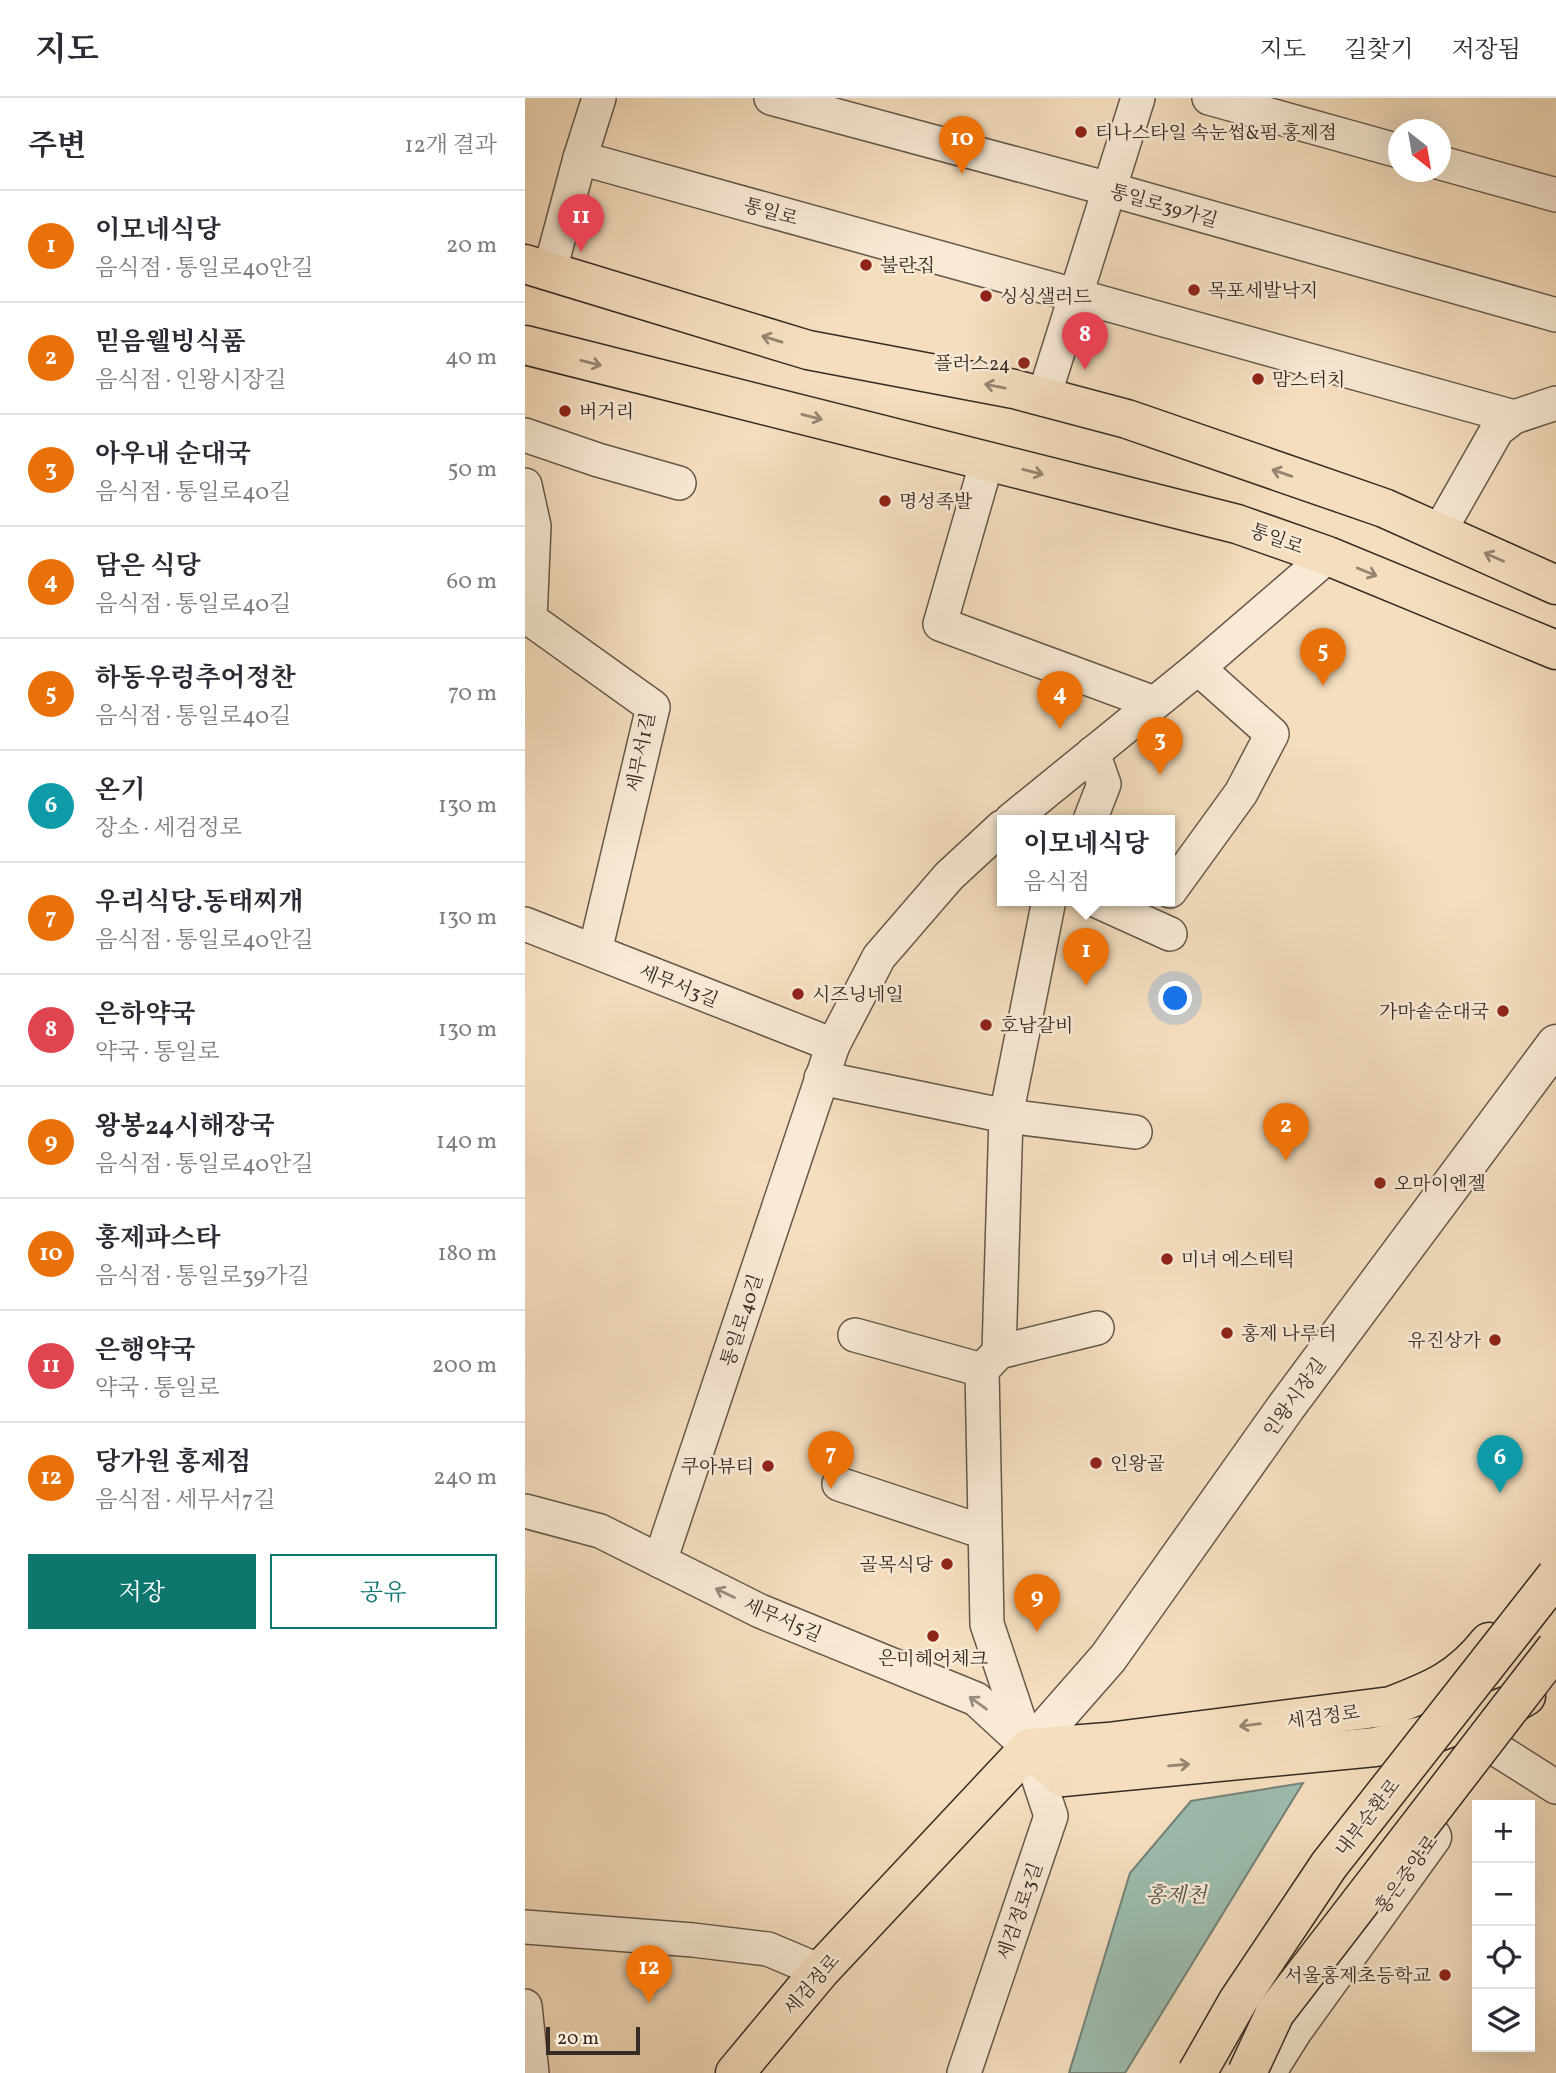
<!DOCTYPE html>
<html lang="ko">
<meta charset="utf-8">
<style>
body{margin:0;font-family:Vollkorn,"Noto Serif KR",serif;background:#f2f2f3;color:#2b2b33}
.controls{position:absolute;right:21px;bottom:21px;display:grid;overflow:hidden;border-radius:0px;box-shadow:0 7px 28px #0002}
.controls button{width:63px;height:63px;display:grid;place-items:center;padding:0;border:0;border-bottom:2px solid #e1e1e2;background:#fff;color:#2b2b33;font:35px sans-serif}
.compass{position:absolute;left:863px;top:21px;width:63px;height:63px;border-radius:50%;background:#fff;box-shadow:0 7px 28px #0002;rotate:149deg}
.scale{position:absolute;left:21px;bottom:18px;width:94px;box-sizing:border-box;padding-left:7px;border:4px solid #372b26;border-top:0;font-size:19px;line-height:24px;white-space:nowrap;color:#372b26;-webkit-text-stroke:5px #f8ead5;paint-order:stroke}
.you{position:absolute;left:651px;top:901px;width:24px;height:24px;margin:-18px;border:5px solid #fff;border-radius:50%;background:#1a73e8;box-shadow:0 0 0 10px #1a73e833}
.badge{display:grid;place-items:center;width:46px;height:46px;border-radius:50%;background:#0f766e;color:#fff;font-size:23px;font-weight:700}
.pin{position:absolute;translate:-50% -58px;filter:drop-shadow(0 2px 4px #0008)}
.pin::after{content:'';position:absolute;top:37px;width:24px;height:21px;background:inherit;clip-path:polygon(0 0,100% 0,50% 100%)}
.popup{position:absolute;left:472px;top:717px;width:178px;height:91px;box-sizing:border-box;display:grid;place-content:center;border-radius:0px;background:#fff;filter:drop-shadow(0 2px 5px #0005);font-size:23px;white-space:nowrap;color:#7c7c81}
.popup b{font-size:26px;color:#2b2b33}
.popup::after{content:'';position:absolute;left:50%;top:100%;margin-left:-14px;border:14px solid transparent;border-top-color:#fff}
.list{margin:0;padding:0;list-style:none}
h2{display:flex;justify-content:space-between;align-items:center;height:91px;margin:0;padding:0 28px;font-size:30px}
h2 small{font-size:23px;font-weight:400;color:#7c7c81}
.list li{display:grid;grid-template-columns:46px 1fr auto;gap:21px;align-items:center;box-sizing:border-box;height:112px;padding:0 28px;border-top:2px solid #e1e1e2}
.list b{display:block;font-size:26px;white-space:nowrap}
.list p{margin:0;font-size:23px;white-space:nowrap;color:#7c7c81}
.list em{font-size:23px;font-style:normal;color:#7c7c81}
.actions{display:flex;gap:14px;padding:21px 28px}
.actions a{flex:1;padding:16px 0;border:2px solid #0f766e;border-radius:0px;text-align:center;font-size:24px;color:#0f766e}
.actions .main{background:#0f766e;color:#fff}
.icon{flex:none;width:38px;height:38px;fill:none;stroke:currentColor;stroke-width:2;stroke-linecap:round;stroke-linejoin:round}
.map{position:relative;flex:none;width:1031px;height:1975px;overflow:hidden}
header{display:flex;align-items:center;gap:42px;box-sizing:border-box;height:98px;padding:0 35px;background:#fff;border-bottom:2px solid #e1e1e2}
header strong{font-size:33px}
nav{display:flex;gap:38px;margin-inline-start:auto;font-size:24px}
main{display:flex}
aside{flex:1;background:#fff}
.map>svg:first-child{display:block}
.water{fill:#9cbcaf;stroke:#748278;stroke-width:2}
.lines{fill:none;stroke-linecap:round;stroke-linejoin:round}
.minor-casing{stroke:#66584c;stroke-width:36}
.tertiary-casing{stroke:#66584c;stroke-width:41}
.primary-casing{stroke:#372b26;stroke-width:41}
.minor{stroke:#f8ead5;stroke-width:33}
.tertiary{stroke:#f8ead5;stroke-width:38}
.primary{stroke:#f5debe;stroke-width:38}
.trunk-bridge-casing{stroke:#372b26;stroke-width:41;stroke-linecap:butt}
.trunk-bridge{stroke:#f5debe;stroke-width:38}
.oneway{stroke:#968472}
.oneway2{stroke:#988a7e}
.poi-dot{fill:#8f2418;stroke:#f8ead5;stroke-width:2.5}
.labels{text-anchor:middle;stroke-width:5;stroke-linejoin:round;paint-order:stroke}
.poi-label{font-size:19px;fill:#372b26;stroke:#f8ead5;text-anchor:start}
.street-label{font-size:19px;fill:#372b26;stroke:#f8ead5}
.water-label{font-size:21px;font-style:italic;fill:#504f48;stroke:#f8ead5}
</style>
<header>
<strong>지도</strong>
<nav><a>지도</a><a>길찾기</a><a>저장됨</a></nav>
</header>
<main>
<aside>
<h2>주변<small>12개 결과</small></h2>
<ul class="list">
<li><span class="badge" style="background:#e8710a">1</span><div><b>이모네식당</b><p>음식점 · 통일로40안길</p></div><em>20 m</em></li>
<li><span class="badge" style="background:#e8710a">2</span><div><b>믿음웰빙식품</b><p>음식점 · 인왕시장길</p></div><em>40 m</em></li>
<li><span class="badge" style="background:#e8710a">3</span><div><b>아우내 순대국</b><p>음식점 · 통일로40길</p></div><em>50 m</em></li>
<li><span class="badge" style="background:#e8710a">4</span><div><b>담은 식당</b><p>음식점 · 통일로40길</p></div><em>60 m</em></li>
<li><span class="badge" style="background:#e8710a">5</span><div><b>하동우렁추어정찬</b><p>음식점 · 통일로40길</p></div><em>70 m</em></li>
<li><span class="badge" style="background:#0f9aa8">6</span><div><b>온기</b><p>장소 · 세검정로</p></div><em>130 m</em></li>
<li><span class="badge" style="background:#e8710a">7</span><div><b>우리식당.동태찌개</b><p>음식점 · 통일로40안길</p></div><em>130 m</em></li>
<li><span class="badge" style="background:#e0444e">8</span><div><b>은하약국</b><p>약국 · 통일로</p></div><em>130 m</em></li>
<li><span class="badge" style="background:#e8710a">9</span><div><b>왕봉24시해장국</b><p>음식점 · 통일로40안길</p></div><em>140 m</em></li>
<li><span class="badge" style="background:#e8710a">10</span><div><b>홍제파스타</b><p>음식점 · 통일로39가길</p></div><em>180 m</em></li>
<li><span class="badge" style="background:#e0444e">11</span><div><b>은행약국</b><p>약국 · 통일로</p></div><em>200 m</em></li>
<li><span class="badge" style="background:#e8710a">12</span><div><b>당가원 홍제점</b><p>음식점 · 세무서7길</p></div><em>240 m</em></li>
</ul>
<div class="actions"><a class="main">저장</a><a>공유</a></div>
</aside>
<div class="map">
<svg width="1031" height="1975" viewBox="0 0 1031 1975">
<rect width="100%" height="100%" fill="#f5debe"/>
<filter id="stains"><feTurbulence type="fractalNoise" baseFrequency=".00286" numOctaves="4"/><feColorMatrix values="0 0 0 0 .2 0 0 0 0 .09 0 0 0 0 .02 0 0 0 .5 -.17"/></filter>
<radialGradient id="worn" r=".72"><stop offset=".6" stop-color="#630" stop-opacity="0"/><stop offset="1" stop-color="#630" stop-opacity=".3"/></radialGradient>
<path class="water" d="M778 1685 600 1975H544L605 1775 666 1703Z"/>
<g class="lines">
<defs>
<g id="minor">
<path d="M246 0 584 91 1031 217"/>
<path d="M684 0 874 53"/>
<path d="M55 60 989 319"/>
<path d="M916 65 1031 97"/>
<path d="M25 172 55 60 74 0"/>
<path d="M519 298 613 0"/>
<path d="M0 337 73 362 154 385"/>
<path d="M462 363 415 526 629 605"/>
<path d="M0 387 9 428 5 521 128 609 70 853"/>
<path d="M914 434 972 332 989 319 1031 305"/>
<path d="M486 722 673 570 803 458"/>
<path d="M565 722 579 686 568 655"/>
<path d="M645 793 716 695 747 636 673 570"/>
<path d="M570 802 645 836"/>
<path d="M0 826 308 947"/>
<path d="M296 980 481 1018 610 1034"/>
<path d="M330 1237 457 1272"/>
<path d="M474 1254 572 1230"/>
<path d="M314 1386 459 1434"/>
<path d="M0 1413 75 1433 235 1513 451 1601 502 1648"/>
<path d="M135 1463 308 947 354 859 424 778 477 729"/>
<path d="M971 1651 1031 1689"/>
<path d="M0 1829 168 1842 243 1851 295 1873"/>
<path d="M0 1908 7 1975"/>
<path d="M439 1975 526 1718 462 1526 457 1272 474 1254 481 1018 524 802"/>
</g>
<g id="tertiary">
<path d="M504 1650 583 1560 761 1309 1031 946"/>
<path d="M741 1975 768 1932 907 1739"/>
</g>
<g id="primary">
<path d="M0 166 283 252 489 291 602 321 859 410 1031 487"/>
<path d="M0 247 712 426 803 458 1031 552"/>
<path d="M504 1650 538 1679 850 1649 913 1634 989 1605 1001 1598"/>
<path d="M210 1975 295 1873 504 1650 583 1644 866 1608C908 1592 935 1581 964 1544"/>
</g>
</defs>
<use href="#minor" class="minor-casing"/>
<use href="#tertiary" class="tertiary-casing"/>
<use href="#primary" class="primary-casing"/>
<use href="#minor" class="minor"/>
<use href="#tertiary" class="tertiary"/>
<use href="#primary" class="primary"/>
<defs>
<g id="trunk-bridge">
<path d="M672 1975 713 1903 804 1767 1031 1478"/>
<path d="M722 1975 750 1915 1031 1550"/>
</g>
</defs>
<use href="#trunk-bridge" class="trunk-bridge-casing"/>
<use href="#trunk-bridge" class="trunk-bridge"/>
</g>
<defs><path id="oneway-shaft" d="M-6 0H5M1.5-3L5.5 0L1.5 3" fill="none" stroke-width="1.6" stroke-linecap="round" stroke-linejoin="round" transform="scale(1.75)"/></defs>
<g class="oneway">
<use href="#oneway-shaft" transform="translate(247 241) rotate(-163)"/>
<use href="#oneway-shaft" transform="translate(66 265) rotate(14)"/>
<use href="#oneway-shaft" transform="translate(470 288) rotate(-169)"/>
<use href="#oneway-shaft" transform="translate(287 319) rotate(14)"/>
<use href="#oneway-shaft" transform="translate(508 374) rotate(14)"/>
<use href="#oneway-shaft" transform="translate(757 375) rotate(-161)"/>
<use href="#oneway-shaft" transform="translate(969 459) rotate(-156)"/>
<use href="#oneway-shaft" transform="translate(842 474) rotate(22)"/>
<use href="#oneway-shaft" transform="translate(725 1627) rotate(173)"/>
<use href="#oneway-shaft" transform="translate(654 1667) rotate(-5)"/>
</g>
<g class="oneway2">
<use href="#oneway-shaft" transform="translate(200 1495) rotate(-154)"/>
<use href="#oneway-shaft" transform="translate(453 1605) rotate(-144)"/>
</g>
<g class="poi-dot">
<circle cx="556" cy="34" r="7"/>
<circle cx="341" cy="167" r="7"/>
<circle cx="669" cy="192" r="7"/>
<circle cx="461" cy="198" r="7"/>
<circle cx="499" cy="265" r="7"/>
<circle cx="733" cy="281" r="7"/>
<circle cx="40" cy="313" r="7"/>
<circle cx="360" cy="403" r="7"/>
<circle cx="273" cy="896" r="7"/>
<circle cx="978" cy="913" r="7"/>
<circle cx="461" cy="927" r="7"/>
<circle cx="855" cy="1085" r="7"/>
<circle cx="642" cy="1161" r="7"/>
<circle cx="702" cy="1235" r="7"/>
<circle cx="970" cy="1242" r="7"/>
<circle cx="571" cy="1365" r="7"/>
<circle cx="243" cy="1368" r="7"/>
<circle cx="422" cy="1466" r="7"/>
<circle cx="408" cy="1538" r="7"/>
<circle cx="920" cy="1877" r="7"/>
</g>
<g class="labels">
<g class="poi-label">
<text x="570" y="41">티나스타일 속눈썹&amp;펌 홍제점</text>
<text x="355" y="174">불란집</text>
<text x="683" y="199">목포세발낙지</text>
<text x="475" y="205">싱싱샐러드</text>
<text x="485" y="272" text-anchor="end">플러스24</text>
<text x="747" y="288">맘스터치</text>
<text x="54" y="320">버거리</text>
<text x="374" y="410">명성족발</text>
<text x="287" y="903">시즈닝네일</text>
<text x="964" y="920" text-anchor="end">가마솥순대국</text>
<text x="475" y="934">호남갈비</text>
<text x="869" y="1092">오마이엔젤</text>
<text x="656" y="1168">미녀 에스테틱</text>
<text x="716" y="1242">홍제 나루터</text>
<text x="956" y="1249" text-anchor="end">유진상가</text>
<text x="585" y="1372">인왕골</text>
<text x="229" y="1375" text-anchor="end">쿠아뷰티</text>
<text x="408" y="1473" text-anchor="end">골목식당</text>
<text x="408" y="1567" text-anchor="middle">은미헤어체크</text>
<text x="906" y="1884" text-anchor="end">서울홍제초등학교</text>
</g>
<g class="street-label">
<text transform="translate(639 107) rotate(16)" y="7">통일로39가길</text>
<text transform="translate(246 113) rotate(16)" y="7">통일로</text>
<text transform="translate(752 440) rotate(20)" y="7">통일로</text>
<text transform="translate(115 654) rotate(-79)" y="7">세무서1길</text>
<text transform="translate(154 887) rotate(22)" y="7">세무서3길</text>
<text transform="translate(216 1222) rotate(-72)" y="7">통일로40길</text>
<text transform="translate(769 1299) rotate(-54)" y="7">인왕시장길</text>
<text transform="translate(258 1521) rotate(23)" y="7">세무서5길</text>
<text transform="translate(798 1618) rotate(-8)" y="7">세검정로</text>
<text transform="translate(842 1719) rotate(-52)" y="7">내부순환로</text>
<text transform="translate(881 1776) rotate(-54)" y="7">홍은중앙로</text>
<text transform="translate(494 1813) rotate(-71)" y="7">세검정로3길</text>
<text transform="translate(286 1886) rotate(-49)" y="7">세검정로</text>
</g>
<g class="water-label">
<text x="651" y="1804">홍제천</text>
</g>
</g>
<rect width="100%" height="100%" filter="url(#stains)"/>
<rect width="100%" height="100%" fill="url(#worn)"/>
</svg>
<div class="controls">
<button>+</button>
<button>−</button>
<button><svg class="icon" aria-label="locate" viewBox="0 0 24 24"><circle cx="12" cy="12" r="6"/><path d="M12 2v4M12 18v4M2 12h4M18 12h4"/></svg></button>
<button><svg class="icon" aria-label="layers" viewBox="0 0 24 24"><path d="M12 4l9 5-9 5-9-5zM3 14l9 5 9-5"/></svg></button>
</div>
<svg class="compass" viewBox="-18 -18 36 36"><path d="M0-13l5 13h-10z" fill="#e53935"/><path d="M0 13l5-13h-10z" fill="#7c7c81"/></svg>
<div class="scale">20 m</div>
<div class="you"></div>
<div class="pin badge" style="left:561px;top:888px;background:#e8710a">1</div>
<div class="popup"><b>이모네식당</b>음식점</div>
<div class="pin badge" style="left:761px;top:1063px;background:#e8710a">2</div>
<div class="pin badge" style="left:635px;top:677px;background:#e8710a">3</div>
<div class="pin badge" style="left:535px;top:631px;background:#e8710a">4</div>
<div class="pin badge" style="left:798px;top:588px;background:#e8710a">5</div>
<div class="pin badge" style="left:975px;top:1395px;background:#0f9aa8">6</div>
<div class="pin badge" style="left:306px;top:1391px;background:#e8710a">7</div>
<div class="pin badge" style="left:560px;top:272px;background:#e0444e">8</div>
<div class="pin badge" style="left:512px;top:1534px;background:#e8710a">9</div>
<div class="pin badge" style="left:437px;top:76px;background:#e8710a">10</div>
<div class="pin badge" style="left:56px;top:154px;background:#e0444e">11</div>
<div class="pin badge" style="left:124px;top:1905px;background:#e8710a">12</div>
</div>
</main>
